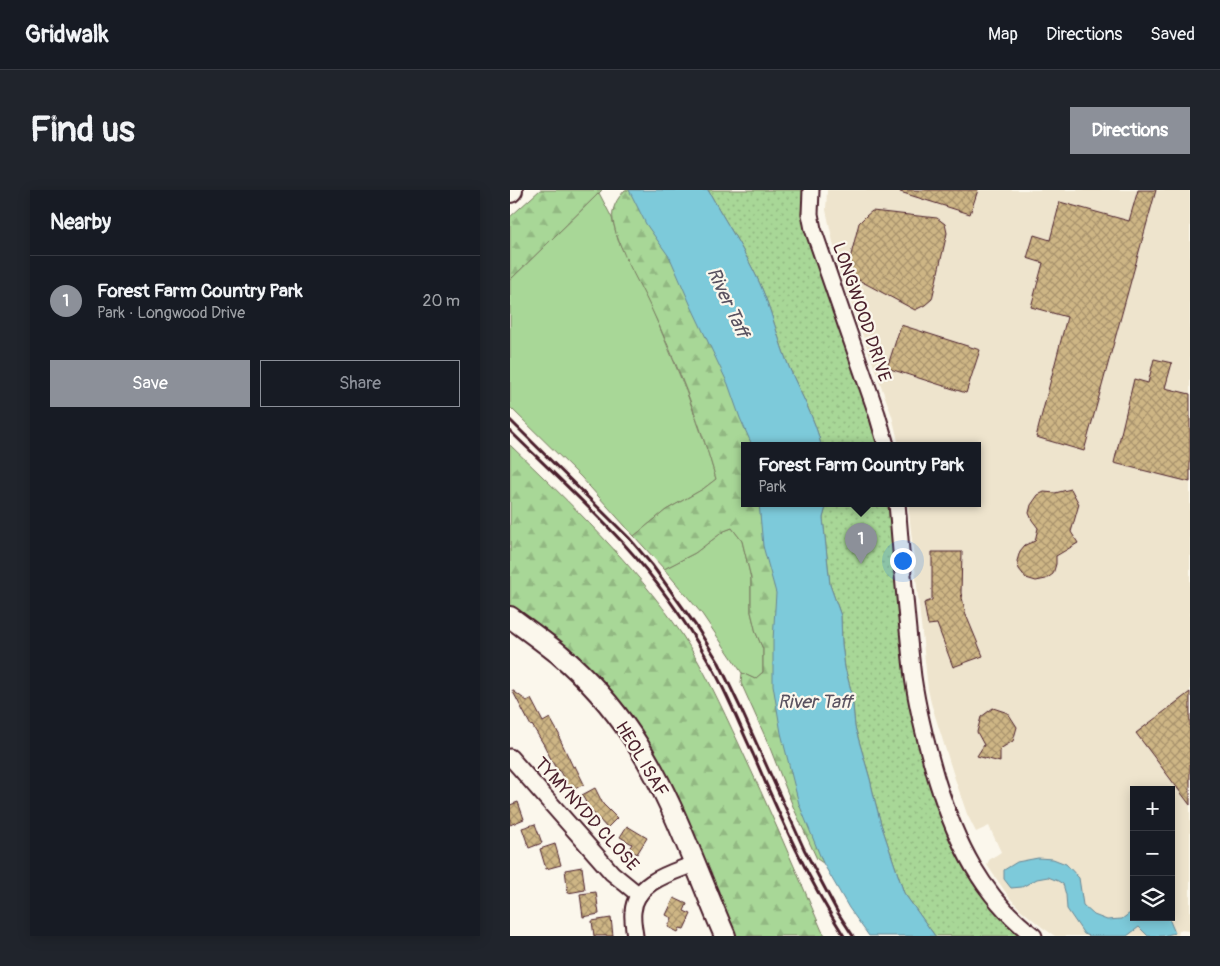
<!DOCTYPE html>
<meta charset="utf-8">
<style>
body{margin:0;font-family:Pangolin,sans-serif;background:#20242c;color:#f1f3f6}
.controls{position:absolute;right:15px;bottom:15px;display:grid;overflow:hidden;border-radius:0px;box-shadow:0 2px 12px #0003}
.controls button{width:45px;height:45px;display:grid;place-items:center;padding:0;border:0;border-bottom:1px solid #363941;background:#171b24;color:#f1f3f6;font:25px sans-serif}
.you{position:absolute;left:392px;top:370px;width:18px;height:18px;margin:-12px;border:4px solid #fff;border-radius:50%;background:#1a73e8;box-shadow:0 0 0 8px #1a73e833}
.badge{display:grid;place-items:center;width:32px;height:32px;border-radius:50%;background:#8c9099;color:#fff;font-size:16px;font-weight:700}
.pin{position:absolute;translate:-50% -41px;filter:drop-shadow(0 1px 2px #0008)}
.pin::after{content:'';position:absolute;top:26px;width:18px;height:15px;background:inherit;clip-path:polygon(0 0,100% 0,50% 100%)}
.popup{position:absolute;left:231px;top:252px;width:240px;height:65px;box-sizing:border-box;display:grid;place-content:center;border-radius:0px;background:#171b24;filter:drop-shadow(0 1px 4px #0005);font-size:16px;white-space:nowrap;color:#9ea1a6}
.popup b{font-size:19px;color:#f1f3f6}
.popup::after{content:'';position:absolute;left:50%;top:100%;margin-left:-10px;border:10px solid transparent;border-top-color:#171b24}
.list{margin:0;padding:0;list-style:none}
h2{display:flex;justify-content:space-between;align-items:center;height:65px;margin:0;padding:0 20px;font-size:21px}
h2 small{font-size:16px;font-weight:400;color:#9ea1a6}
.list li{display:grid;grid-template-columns:32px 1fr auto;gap:15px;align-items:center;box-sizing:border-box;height:90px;padding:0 20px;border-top:1px solid #363941}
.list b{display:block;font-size:19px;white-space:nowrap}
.list p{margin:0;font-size:16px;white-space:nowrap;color:#9ea1a6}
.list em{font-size:16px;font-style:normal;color:#9ea1a6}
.actions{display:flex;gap:10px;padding:15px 20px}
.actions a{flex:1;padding:11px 0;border:1px solid #8c9099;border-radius:0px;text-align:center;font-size:18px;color:#8c9099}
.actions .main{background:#8c9099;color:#fff}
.icon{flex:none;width:28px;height:28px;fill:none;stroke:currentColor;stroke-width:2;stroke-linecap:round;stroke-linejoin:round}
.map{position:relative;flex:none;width:680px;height:746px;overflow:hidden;border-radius:0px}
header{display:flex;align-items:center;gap:30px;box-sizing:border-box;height:70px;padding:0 25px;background:#171b24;border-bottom:1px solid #363941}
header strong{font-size:24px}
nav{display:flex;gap:28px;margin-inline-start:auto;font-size:18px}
.intro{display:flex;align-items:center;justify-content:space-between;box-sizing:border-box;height:120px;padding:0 30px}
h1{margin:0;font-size:35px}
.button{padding:12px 22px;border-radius:0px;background:#8c9099;color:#fff;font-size:18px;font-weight:700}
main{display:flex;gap:30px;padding:0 30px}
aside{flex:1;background:#171b24;border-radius:0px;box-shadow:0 2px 12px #0003}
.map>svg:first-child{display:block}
.built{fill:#eee4cd;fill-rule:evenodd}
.green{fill:#a8d797;stroke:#797b61}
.forest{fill:url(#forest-firs);stroke:#797b61}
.park{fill:url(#park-dots);stroke:#797b61}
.water{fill:#7dcada;stroke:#698694}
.building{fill:url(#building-cross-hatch);stroke:#4a1f2b}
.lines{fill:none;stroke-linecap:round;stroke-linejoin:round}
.minor-casing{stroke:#4a1f2b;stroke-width:19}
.major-casing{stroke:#4a1f2b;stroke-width:24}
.highway-casing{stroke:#4a1f2b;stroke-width:26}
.minor{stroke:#fbf7ec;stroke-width:15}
.major{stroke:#fbf7ec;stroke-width:20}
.highway{stroke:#fbf7ec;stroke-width:22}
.rail{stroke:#4a1f2b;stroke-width:3}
.labels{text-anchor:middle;stroke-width:4.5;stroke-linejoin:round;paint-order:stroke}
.street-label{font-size:18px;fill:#4a1f2b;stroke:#fbf7ec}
.water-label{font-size:19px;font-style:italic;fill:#595260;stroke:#fbf7ec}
</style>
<header>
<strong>Gridwalk</strong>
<nav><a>Map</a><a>Directions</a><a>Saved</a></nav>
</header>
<div class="intro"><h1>Find us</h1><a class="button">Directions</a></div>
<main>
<aside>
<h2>Nearby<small></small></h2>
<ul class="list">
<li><span class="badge">1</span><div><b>Forest Farm Country Park</b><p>Park · Longwood Drive</p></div><em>20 m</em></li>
</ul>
<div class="actions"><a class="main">Save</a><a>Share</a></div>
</aside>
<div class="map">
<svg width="680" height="746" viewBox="0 0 680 746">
<defs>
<pattern id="forest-firs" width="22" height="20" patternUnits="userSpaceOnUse" patternTransform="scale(1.25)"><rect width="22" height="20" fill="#a8d797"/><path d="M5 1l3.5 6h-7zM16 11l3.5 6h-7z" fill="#92b882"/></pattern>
<pattern id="park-dots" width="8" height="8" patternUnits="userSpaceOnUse" patternTransform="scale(1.25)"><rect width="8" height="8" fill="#a8d797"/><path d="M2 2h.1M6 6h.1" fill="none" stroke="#92b882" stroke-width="1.8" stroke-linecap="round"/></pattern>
<pattern id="building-cross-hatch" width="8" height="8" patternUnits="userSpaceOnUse" patternTransform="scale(1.25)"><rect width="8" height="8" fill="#ceb685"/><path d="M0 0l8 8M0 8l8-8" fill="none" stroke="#a9936d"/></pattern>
</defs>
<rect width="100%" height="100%" fill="#fbf7ec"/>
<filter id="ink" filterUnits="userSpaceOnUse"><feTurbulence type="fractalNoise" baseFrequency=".02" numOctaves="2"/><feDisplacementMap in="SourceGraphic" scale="10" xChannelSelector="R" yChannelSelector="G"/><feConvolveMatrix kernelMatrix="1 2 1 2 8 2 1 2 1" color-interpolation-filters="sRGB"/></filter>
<g filter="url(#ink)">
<path class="built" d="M317 0H680V741L669 740 668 746H545L533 738 510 719 499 707 477 675 479 670 491 662 479 636 466 642 457 624 444 586 421 513 418 499 398 313H467V255H389L382 226 329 80 318 29 316 20ZM624 600H661V727H624Z"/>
<g class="green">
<path d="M89 3 102 28 108 50 142 119 175 198 198 262 206 289 193 299 156 320 124 346 71 287 0 217V90Z"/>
<path d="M222 338 232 351 241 388V422L246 443 253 459V482L245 489 232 483 192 424 154 379 185 363 214 341Z"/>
</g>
<g class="forest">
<path d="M30 0H92L0 90V27Z"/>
<path d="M115 0H130L247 255H235V313H257L315 664 313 673 307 669 284 619 258 553 231 493 232 483 245 489 253 482V459L246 443 241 422V388L232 351 222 338 214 341 185 363 154 379 124 346 156 320 193 299 206 289C189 230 167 173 141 118 128 90 109 61 103 31 101 18 107 9 115 0Z"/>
<path d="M0 255C61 314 123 373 171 443 194 478 211 516 229 554 258 616 285 678 312 741L316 746H224L181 654 56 458 36 441 0 416Z"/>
</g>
<g class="park">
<path d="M198 0H294L291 24 299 50 359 223 368 255H311C305 228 290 203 279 177 268 150 262 121 250 94 235 61 215 31 198 0Z"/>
<path d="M317 313H379L389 428 398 506 414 575 426 614 440 651 455 681 467 700 483 719 512 746H425L394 703 371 634 365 611 360 589 345 537 342 504 335 478 332 454 331 426 320 395 313 328Z"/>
</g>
<g class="water">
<path d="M119 0H198C215 31 235 61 250 94 262 121 268 150 279 177 290 203 305 228 311 255H242L230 228 218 194 181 116 160 68 136 34Z"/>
<path d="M249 313H317L313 328 320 395 331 426 332 454 335 478 342 504 345 537 360 589 365 611 371 634 394 703 425 746H359L339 718 313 673 289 614 271 543 263 495V450L266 403 253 356Z"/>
<path d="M528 668 543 669 556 674 569 688 573 715 584 725 597 730 612 729 624 720V727H656L660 731 665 743 652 746H638L629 737 617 746H580L574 744 557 719 556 705 553 694 548 691 538 687 527 689 512 697 501 698 494 689V680L507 672Z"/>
</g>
<g class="building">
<path d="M390 0H468L460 24 390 2Z"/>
<path d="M628 0H646L574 261 526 247 557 127 521 117 533 73 517 68 524 45 540 50 550 12 619 31Z"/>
<path d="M362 21 427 28 435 34 437 43 422 109 415 115 405 120 343 87 340 82 339 73 349 33 356 26Z"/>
<path d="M391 135 470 160 456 203 377 178Z"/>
<path d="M644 169 662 173 655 198 680 204V292L604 273 624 189 638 193Z"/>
<path d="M561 299 569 314 561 342 568 353 546 366V374L543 384 536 389 526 391 516 388 509 379 507 371 510 361 515 355 525 351 528 338 522 330 519 323 521 315 528 305 534 302 545 303Z"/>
<path d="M422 362H452L451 403 456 425 473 466 443 477 427 434 418 435 414 413 422 410Z"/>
<path d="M2 500 17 511 21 509 33 532 40 528 50 546 49 547 63 577 65 576 74 594 61 601 49 580 47 581 34 555 22 535 21 536Z"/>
<path d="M680 502V615L626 543Z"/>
<path d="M483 518 498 523 507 537 503 551 490 559V572L467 566 474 555 467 542 471 527Z"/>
<path d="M85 598 93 614 107 628 97 638 79 618 72 605Z"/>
<path d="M8 612 14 629 0 635V615Z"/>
<path d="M25 634 32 653 19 658 12 638Z"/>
<path d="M117 636 137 648 127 664 119 659 122 654 110 647Z"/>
<path d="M45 654 51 675 36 679 30 659Z"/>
<path d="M72 677 75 700 58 703 55 680Z"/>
<path d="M86 702 89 724 73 727 70 704Z"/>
<path d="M164 708 177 714 174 721 181 724 174 739 170 738 168 742 158 737 162 728 156 725Z"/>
<path d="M101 728 103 746H84L82 731Z"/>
</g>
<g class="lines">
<defs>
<g id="minor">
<path d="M301 0 300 24 303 39 367 224 376 255"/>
<path d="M387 313C392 371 396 429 403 487 408 522 417 557 427 591 446 652 472 707 524 746"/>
<path d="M0 567 102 683 129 705"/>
<path d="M125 746C124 738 122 730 123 722 125 692 161 683 184 674"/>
</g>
<path id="major" d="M0 427C16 439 33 451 49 464 76 487 102 516 122 546 162 606 186 680 215 746"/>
<path id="highway" d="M0 1 1 0"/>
</defs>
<use href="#minor" class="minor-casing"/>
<use href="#major" class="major-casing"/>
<use href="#highway" class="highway-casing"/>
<use href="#minor" class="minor"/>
<use href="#major" class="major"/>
<use href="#highway" class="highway"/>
<g class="rail">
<path d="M0 230 119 348 142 375 186 436 209 473 231 519 294 659 328 723 343 746"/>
<path d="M0 241C38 278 77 314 113 353 146 389 176 432 201 475 217 503 229 534 243 564 270 626 297 689 334 746"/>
</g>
</g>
</g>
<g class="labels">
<g class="street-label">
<text transform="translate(352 122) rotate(71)" y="6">LONGWOOD DRIVE</text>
<text transform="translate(132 569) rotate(59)" y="6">HEOL ISAF</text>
<text transform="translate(77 624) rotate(48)" y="6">TYMYNYDD CLOSE</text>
</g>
<g class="water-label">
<text transform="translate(219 112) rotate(65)" y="7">River Taff</text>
<text x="305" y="518">River Taff</text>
</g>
</g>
</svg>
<div class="controls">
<button>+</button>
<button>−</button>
<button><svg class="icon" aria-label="layers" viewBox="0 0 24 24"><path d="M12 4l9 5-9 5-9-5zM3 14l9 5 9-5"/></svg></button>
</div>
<div class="you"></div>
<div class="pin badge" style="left:351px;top:374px">1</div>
<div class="popup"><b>Forest Farm Country Park</b>Park</div>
</div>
</main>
